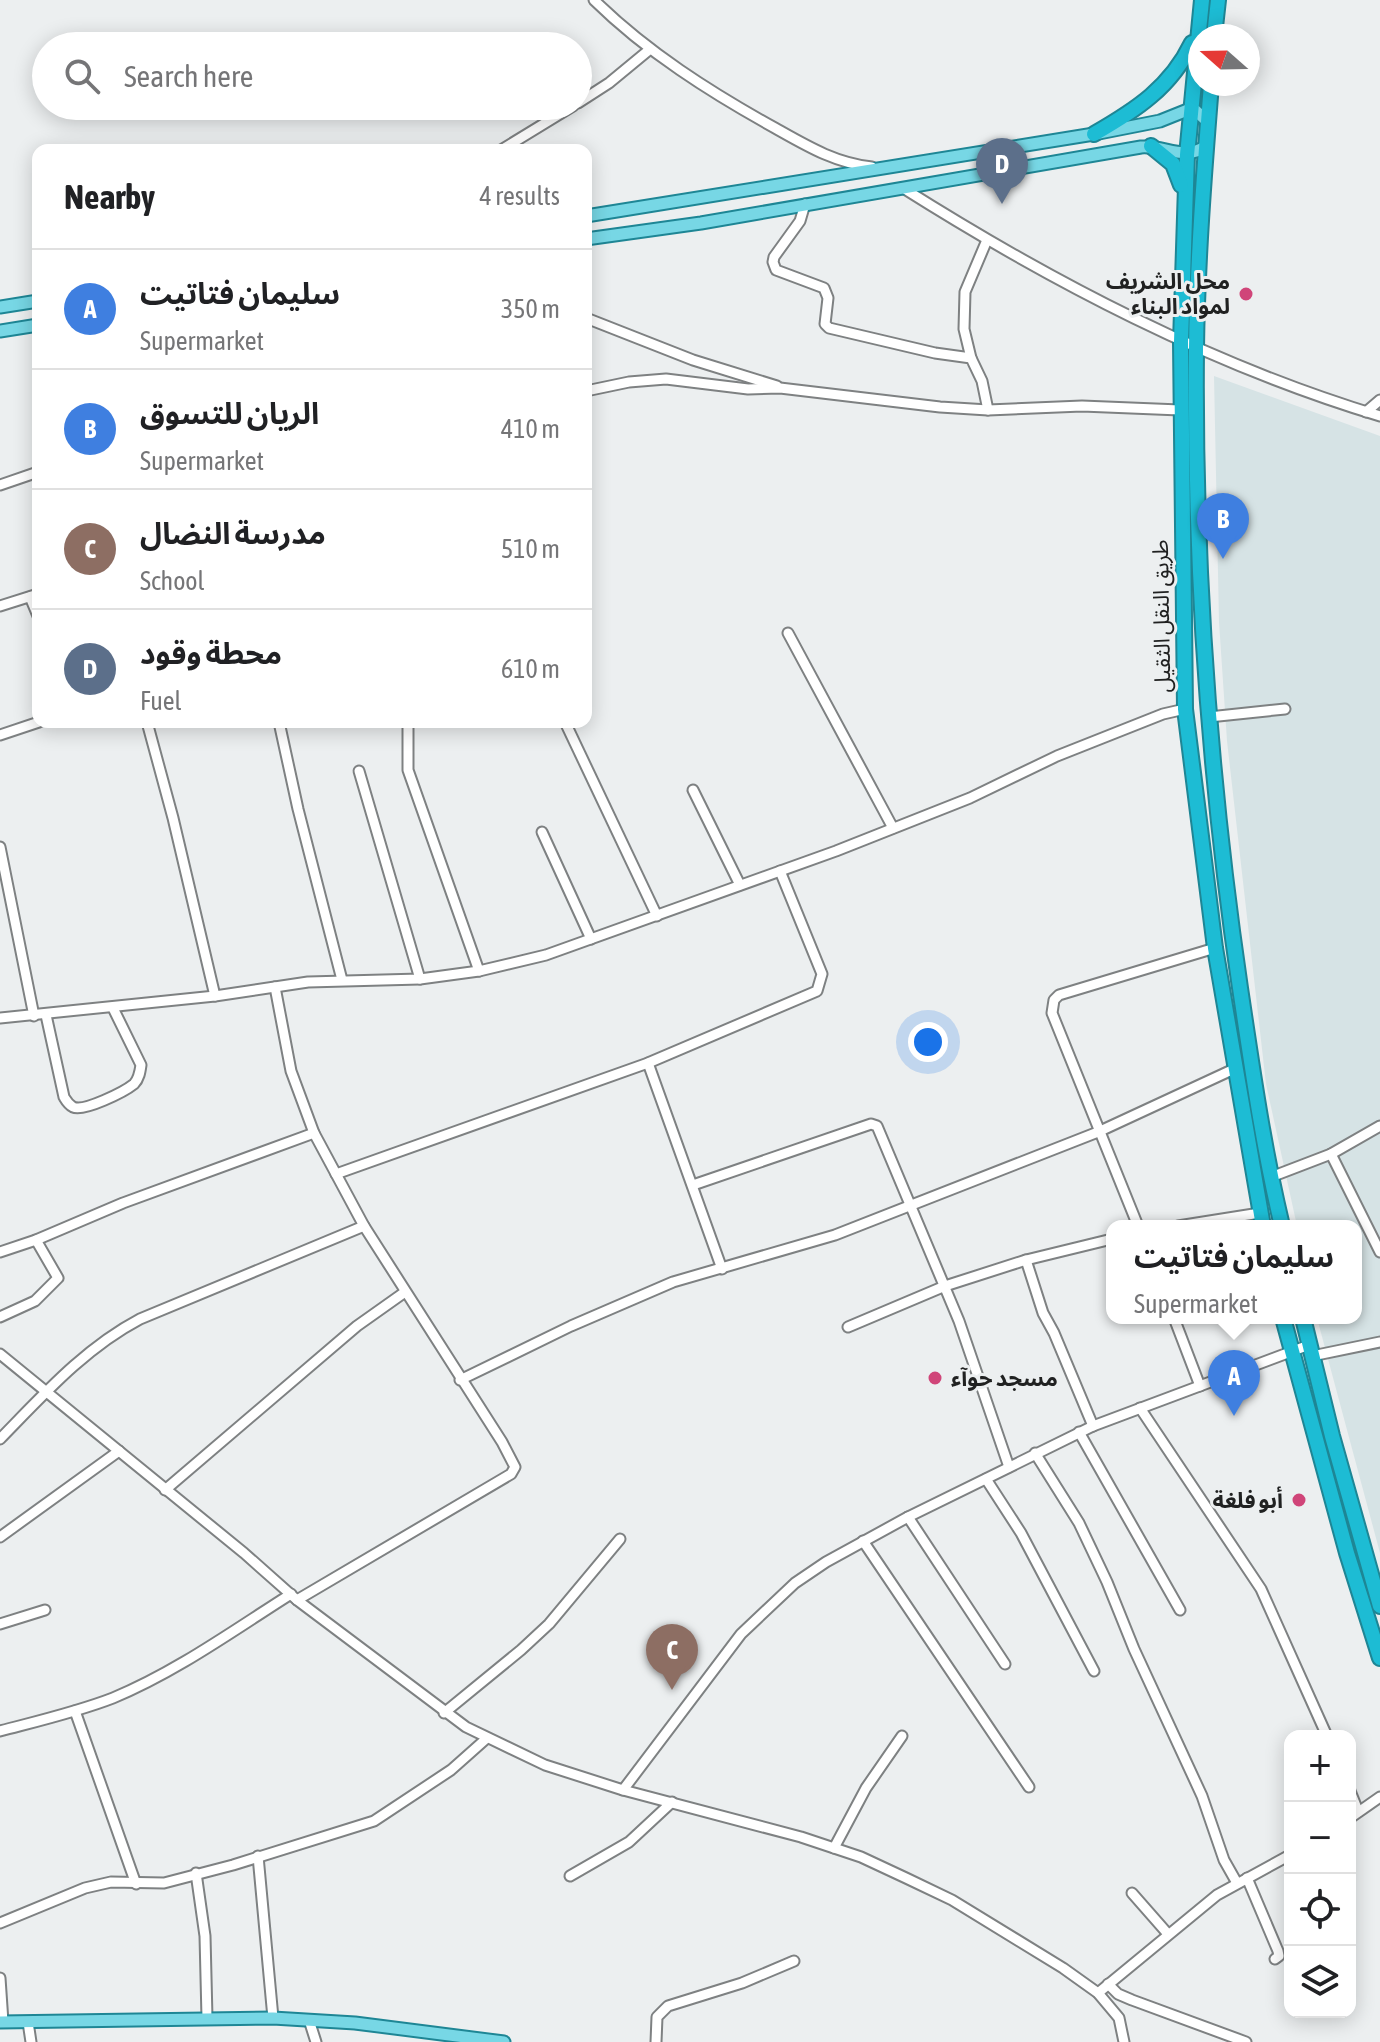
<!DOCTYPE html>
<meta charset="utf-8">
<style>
body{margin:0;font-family:"Asap Condensed","Noto Sans Arabic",sans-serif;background:#f2f2f2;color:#202124}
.controls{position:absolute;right:24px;bottom:24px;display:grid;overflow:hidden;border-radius:16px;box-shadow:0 4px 20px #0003}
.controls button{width:72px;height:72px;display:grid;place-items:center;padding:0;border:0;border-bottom:2px solid #e0e0e0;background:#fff;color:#202124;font:40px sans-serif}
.compass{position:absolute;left:1188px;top:24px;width:72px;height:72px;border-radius:50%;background:#fff;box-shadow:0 4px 20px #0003;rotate:290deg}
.you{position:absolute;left:928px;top:1042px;width:28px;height:28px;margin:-20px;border:6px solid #fff;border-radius:50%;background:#1a73e8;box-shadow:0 0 0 12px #1a73e833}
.badge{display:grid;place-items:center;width:52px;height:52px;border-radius:50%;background:#b45309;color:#fff;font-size:26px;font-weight:700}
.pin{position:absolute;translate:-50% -66px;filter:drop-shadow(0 2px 4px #0008)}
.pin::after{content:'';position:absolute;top:42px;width:28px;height:24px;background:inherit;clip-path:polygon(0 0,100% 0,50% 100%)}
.popup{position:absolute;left:1106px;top:1220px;width:256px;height:104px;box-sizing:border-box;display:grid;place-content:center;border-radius:16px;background:#fff;filter:drop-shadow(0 2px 6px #0005);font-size:26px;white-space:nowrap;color:#757577}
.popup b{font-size:30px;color:#202124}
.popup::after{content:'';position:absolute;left:50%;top:100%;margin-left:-16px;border:16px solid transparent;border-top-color:#fff}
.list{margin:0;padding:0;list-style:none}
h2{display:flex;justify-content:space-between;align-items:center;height:104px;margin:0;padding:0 32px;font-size:34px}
h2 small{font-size:26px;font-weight:400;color:#757577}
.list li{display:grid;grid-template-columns:52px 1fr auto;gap:24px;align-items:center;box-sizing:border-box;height:120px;padding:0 32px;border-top:2px solid #e0e0e0}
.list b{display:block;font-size:30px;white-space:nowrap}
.list p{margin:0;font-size:26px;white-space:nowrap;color:#757577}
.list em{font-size:26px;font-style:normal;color:#757577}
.icon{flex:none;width:44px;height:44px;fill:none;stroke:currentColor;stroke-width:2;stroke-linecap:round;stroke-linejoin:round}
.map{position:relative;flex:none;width:1380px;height:2042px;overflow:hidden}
.search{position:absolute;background:#fff;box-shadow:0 4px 20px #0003;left:32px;top:32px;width:560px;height:88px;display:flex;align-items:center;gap:20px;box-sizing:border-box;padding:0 28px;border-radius:44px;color:#757577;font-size:30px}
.panel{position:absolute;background:#fff;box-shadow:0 4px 20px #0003;left:32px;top:144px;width:560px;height:584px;border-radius:16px}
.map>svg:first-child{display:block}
.built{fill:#d6e3e5}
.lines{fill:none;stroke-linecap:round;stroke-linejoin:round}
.minor-casing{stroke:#7e8182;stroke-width:13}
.major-casing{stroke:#1e8695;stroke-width:15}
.highway-casing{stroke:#1e8695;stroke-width:18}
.minor{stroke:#fff;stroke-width:9}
.major{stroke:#77d7e5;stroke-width:11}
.highway{stroke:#1dbcd4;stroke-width:14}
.poi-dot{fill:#d04579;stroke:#eceff0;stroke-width:3}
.labels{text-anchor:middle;stroke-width:6;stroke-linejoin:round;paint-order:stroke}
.poi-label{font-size:22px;font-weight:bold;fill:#202121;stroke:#eceff0;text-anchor:end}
.street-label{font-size:22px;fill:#202121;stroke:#eceff0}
</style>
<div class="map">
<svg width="1380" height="2042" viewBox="0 0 1380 2042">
<rect width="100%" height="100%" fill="#eceff0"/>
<path class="built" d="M1214 376 1380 436V1553L1317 1318H1356V1226H1297L1266 1084 1227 741 1219 622Z"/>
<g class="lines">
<defs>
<g id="minor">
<path d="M594 0C647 52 710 92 775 128 807 146 835 163 872 167"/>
<path d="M578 103 609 83 649 50"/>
<path d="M501 150 573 106"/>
<path d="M903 188C1052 282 1211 365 1380 416"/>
<path d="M805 204 800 221 774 257 773 262 776 270 824 288 828 298 825 324 829 328 935 353 971 358 982 381 988 410"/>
<path d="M586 318 693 360 777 386"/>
<path d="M971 358 964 329 965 292 987 240"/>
<path d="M586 391 629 382 666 379 748 389 780 388 940 407 988 410 1082 406 1180 410"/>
<path d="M1366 412 1380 400"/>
<path d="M0 485 38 472"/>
<path d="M30 597 38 616"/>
<path d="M0 606 38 594"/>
<path d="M788 633 893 828"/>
<path d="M1209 717 1285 709"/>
<path d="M147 722 173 818 215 996"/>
<path d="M279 722 298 809 342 980"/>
<path d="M408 722V770L479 971"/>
<path d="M565 722 657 916"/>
<path d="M0 735 39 722"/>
<path d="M359 771 420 979"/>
<path d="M693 790 740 885"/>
<path d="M542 832 591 939"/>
<path d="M0 847 34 1016"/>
<path d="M275 987 291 1071 314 1133 364 1226 502 1442 515 1467 511 1474 297 1600"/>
<path d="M46 1015 64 1097C67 1102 68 1104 73 1107 84 1112 124 1092 134 1084 139 1079 140 1072 141 1065L113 1008"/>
<path d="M0 1018 215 996 308 982 420 979 479 971 546 955 836 851 970 798 1057 756 1163 714 1185 709"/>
<path d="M648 1063 722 1269"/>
<path d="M1331 1154 1380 1126"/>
<path d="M336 1174 648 1063 817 991 822 974 780 871"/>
<path d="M1271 1177 1331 1154 1380 1252"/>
<path d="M693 1185 871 1124 877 1126 959 1321 1009 1467"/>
<path d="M1138 1226 1052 1013 1054 1000 1059 995 1215 948"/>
<path d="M1178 1226 1260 1213"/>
<path d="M0 1252 36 1240 123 1203 314 1133"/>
<path d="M1026 1260 1043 1313 1054 1333 1093 1426"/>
<path d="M0 1317 35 1301 58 1278 36 1240"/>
<path d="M1174 1318 1200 1386"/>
<path d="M848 1327 945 1286 1026 1260 1112 1239"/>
<path d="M0 1354 244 1553 297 1600 466 1727 545 1765 623 1790 801 1837 861 1857 906 1878 952 1900 1063 1968 1098 1993 1119 2018 1124 2042"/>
<path d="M1312 1356 1380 1342"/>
<path d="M460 1380 571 1326 673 1282 835 1235 1098 1132 1234 1069"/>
<path d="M1140 1408 1261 1589 1327 1736"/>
<path d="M1079 1432 1180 1610"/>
<path d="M0 1439C44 1394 85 1348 140 1319L364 1226"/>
<path d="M1035 1453 1079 1523 1107 1582 1134 1649 1202 1796 1224 1860 1237 1883"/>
<path d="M986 1479 1021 1533 1094 1671"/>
<path d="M165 1490 357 1326 405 1292"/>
<path d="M908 1517 1005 1664"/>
<path d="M0 1537 119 1451"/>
<path d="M863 1541 1029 1787"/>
<path d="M0 1624 45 1610"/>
<path d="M75 1711 136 1884"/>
<path d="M444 1713 521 1650 549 1624 620 1539"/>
<path d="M0 1731C38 1721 77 1712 113 1698 176 1672 234 1630 291 1594"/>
<path d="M623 1790 741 1634 795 1583 826 1562 908 1517 1093 1426 1309 1345"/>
<path d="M1350 1791 1358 1811"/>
<path d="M1350 1818 1380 1797"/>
<path d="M834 1848 866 1788 902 1736"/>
<path d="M258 1856 273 2018"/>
<path d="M196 1873 205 1936 207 2018"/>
<path d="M570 1876 629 1842 672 1802"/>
<path d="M1247 1878 1278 1951 1279 1956 1275 1959"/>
<path d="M1132 1893 1168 1934"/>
<path d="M0 1923 85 1888 111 1882 164 1883 233 1865 374 1821 451 1770 487 1738"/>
<path d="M0 1978 3 2022"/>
<path d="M1108 1984 1118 1994 1132 2000 1246 2042"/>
<path d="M1098 1993 1217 1895 1290 1855"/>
<path d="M309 2020 316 2042"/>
<path d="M28 2022 31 2042"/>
<path d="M656 2042 657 2017 668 2006 742 1983 794 1961"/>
</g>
<g id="major">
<path d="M586 216 1094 134 1160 121 1190 109 1196 111 1208 122"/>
<path d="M586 239 701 223 1141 147C1165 145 1184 162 1206 146"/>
<path d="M0 307 38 301"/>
<path d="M0 331 38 325"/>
<path d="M0 2022 273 2018 355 2023 504 2042"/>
</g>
<g id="highway">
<path d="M1202 0 1187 155 1181 342 1185 709 1215 948 1263 1226"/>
<path d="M1214 36 1218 0"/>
<path d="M1211 84C1204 172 1197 261 1196 349 1194 563 1209 777 1240 988 1252 1068 1263 1147 1282 1226"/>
<path d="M1094 134C1136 110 1171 87 1192 43"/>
<path d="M1151 146 1173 164 1181 185"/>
<path d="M1283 1318 1347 1553 1380 1658"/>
<path d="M1303 1318 1332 1436 1380 1606"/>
</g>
</defs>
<use href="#minor" class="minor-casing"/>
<use href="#major" class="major-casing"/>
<use href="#highway" class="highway-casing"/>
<use href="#minor" class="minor"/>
<use href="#major" class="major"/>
<use href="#highway" class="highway"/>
</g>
<g class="poi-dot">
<circle cx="1246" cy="294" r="8"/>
<circle cx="935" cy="1378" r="8"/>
<circle cx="1299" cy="1500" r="8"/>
</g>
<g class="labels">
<g class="poi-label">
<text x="1230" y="289">محل الشريف<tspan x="1230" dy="25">لمواد البناء</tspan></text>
<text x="951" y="1386" text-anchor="start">مسجد حوآء</text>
<text x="1283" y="1508">أبو فلغة</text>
</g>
<g class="street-label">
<text transform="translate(1161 616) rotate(-91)" y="8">طريق النقل الثقيل</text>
</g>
</g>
</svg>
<div class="controls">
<button>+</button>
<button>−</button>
<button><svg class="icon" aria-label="locate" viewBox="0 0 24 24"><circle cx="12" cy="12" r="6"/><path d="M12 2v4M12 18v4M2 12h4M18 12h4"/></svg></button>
<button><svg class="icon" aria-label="layers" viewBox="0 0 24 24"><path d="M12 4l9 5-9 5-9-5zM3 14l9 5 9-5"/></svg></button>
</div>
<svg class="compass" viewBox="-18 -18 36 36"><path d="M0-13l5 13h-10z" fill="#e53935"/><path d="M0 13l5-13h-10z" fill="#757577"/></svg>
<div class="you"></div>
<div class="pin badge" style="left:1234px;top:1416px;background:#3f7fe0">A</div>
<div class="popup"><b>سليمان فتاتيت</b>Supermarket</div>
<div class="pin badge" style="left:1223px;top:559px;background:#3f7fe0">B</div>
<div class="pin badge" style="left:672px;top:1690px;background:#8d6e63">C</div>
<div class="pin badge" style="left:1002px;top:204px;background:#5c6f8a">D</div>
<div class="search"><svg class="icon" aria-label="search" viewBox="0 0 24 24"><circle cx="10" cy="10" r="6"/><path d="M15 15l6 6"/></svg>Search here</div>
<section class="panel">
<h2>Nearby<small>4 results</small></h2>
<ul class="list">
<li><span class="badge" style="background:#3f7fe0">A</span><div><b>سليمان فتاتيت</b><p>Supermarket</p></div><em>350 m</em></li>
<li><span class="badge" style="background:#3f7fe0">B</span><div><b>الريان للتسوق</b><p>Supermarket</p></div><em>410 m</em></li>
<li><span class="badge" style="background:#8d6e63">C</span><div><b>مدرسة النضال</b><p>School</p></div><em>510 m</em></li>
<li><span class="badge" style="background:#5c6f8a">D</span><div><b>محطة وقود</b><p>Fuel</p></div><em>610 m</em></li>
</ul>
</section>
</div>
